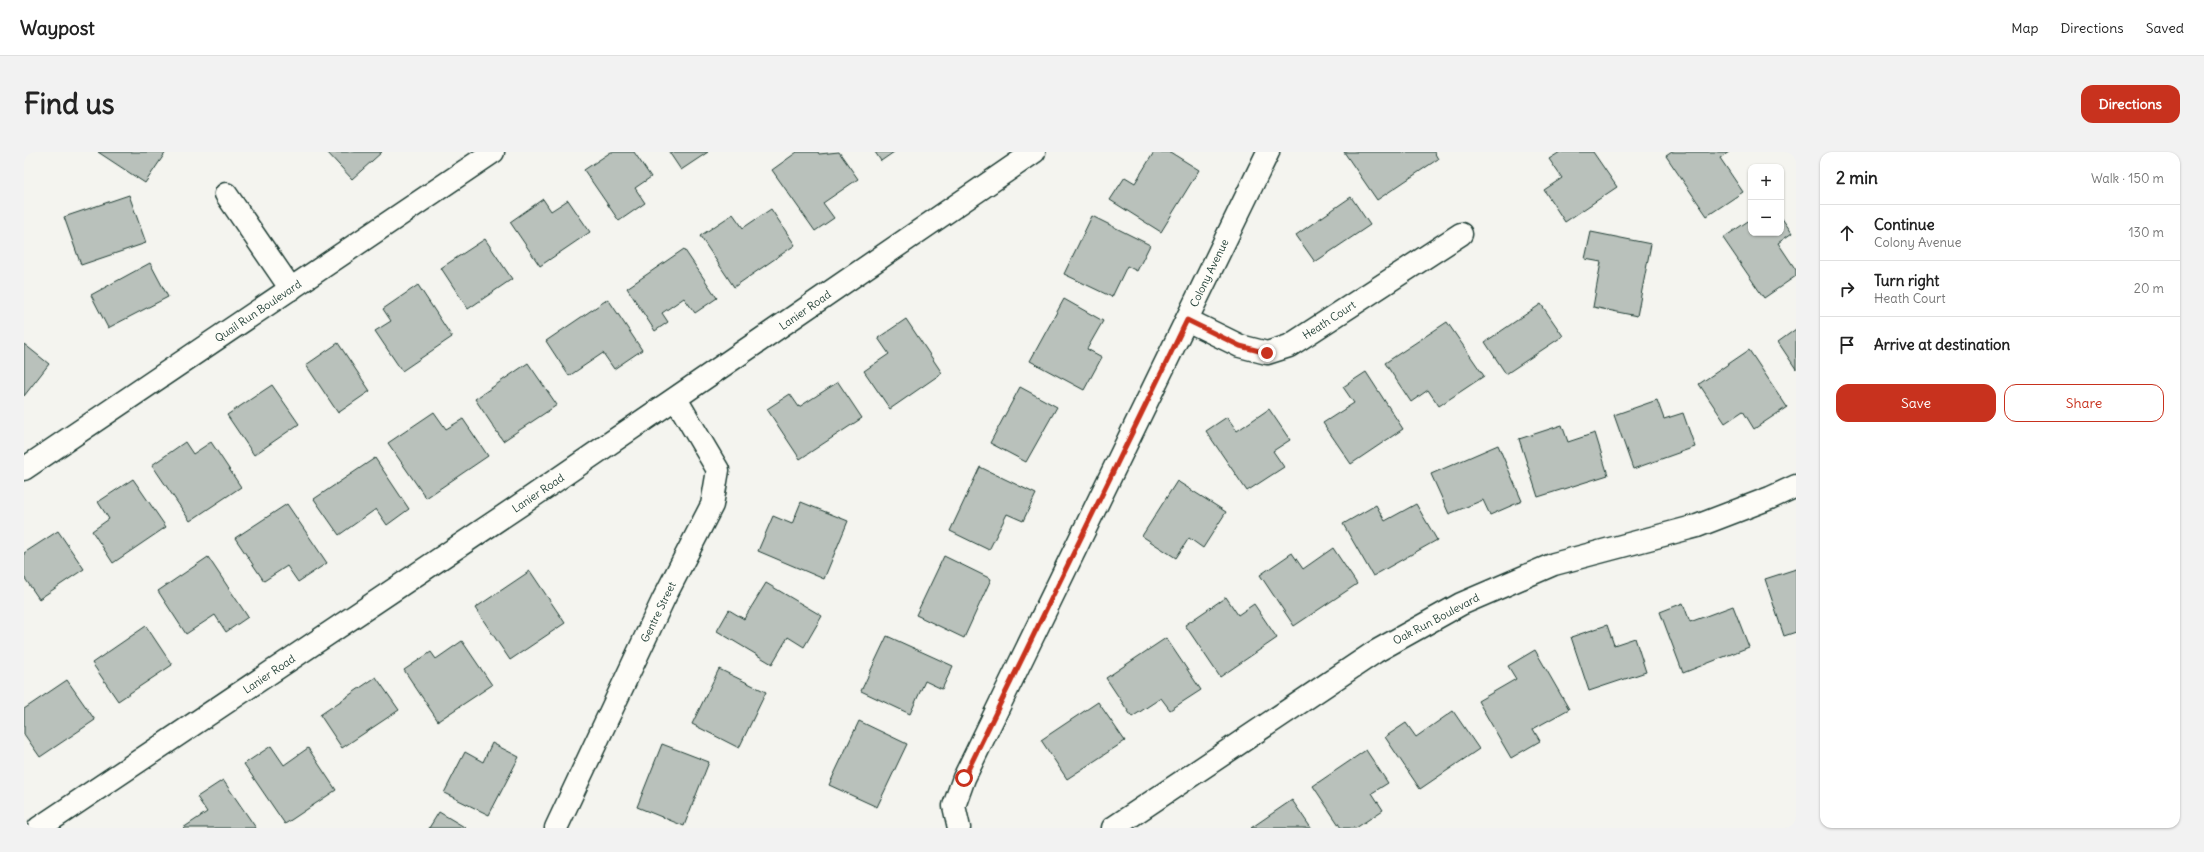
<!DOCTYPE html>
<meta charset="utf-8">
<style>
body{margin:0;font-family:Delius,sans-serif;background:#f2f2f2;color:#222}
.controls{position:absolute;right:12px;top:12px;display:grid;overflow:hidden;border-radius:8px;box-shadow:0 1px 3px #0004}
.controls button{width:36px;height:36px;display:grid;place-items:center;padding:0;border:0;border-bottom:1px solid #e0e0e0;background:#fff;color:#222;font:20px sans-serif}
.stop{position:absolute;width:12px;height:12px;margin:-9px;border:3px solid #c8321e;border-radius:50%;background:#fff}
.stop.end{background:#c8321e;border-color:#fff;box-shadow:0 1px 4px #0008}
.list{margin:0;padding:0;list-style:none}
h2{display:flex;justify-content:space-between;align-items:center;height:52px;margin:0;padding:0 16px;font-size:17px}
h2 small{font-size:13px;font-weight:400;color:#767676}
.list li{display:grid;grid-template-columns:26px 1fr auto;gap:12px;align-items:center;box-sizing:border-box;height:56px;padding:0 16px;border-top:1px solid #e0e0e0}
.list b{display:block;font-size:15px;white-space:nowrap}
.list p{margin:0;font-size:13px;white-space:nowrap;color:#767676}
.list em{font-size:13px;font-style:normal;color:#767676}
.actions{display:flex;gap:8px;padding:12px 16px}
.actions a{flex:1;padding:9px 0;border:1px solid #c8321e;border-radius:12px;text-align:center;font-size:14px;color:#c8321e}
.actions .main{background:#c8321e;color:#fff}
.icon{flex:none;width:22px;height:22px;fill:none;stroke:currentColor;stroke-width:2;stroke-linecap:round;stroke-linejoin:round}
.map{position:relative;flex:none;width:1772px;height:676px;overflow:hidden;border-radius:12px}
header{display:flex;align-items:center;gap:24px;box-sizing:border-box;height:56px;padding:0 20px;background:#fff;border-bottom:1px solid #e0e0e0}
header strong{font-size:19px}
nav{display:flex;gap:22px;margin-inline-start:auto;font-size:14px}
.intro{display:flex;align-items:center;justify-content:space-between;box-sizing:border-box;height:96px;padding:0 24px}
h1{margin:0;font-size:28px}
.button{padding:10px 18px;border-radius:12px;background:#c8321e;color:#fff;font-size:14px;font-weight:700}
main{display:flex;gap:24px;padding:0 24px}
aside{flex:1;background:#fff;border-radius:12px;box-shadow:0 1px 3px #0004}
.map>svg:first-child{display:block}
.building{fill:#b9c1bb;stroke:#1f3d34}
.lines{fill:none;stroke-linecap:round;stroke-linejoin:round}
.minor-casing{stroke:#1f3d34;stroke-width:25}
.minor{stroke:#fdfcf7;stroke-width:22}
.route{stroke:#c8321e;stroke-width:5}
.labels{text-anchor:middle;stroke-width:4;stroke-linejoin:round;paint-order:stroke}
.street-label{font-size:11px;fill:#1f3d34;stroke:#fdfcf7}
</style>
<header>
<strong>Waypost</strong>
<nav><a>Map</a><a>Directions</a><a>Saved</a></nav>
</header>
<div class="intro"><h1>Find us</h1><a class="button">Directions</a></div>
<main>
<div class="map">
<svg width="1772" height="676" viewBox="0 0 1772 676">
<rect width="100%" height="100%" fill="#f4f4ef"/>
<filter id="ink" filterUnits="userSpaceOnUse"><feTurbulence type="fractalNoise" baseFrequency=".025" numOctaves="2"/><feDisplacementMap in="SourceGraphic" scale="8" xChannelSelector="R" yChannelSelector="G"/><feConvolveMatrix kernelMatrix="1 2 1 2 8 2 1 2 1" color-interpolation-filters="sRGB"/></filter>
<g filter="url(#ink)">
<g class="building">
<path d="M74 0H142L121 31Z"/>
<path d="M303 0H358L328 27Z"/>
<path d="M587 0H610L627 25 611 36 621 51 595 69 560 18Z"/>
<path d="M645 0H684L657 18Z"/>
<path d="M773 0H794L795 2 815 0 834 27 799 51 810 66 791 79 748 18Z"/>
<path d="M851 0H870L857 9Z"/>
<path d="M1130 0H1146L1175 18 1137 80 1086 48 1101 25 1111 31Z"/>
<path d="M1320 0H1410L1414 7 1353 48Z"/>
<path d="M1536 0H1569L1593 35 1541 70 1520 38 1538 26 1525 7Z"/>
<path d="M1648 0H1705L1696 6 1719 40 1683 64 1642 4Z"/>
<path d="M105 43 122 91 57 113 40 65Z"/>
<path d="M1327 45 1346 73 1291 110 1272 83Z"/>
<path d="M519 47 527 59 544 48 566 80 516 114 486 70Z"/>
<path d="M747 57 771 93 710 135 676 84 709 62 719 76Z"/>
<path d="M1068 64 1126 93 1113 119 1103 114 1088 145 1040 122Z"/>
<path d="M1757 65 1768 81 1754 91 1772 118V124L1740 146 1699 86 1727 67V81H1757Z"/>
<path d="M1567 80 1627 92 1613 164 1569 155 1577 110 1561 107Z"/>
<path d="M461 87 488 127 444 157 417 116Z"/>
<path d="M660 97 693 146 671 161 660 146 638 161 644 170 631 179 603 136Z"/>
<path d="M126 111 144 145 84 176 67 143Z"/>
<path d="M394 133 428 185 378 219 351 179 367 169 359 157Z"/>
<path d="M584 147 618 198 590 217 579 201 545 224 522 189Z"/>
<path d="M1040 147 1079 169 1063 197 1078 205 1060 238 1006 209Z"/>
<path d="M1517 152 1539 184 1482 222 1461 190Z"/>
<path d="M882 167 918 221 866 257 840 219 865 202 854 186Z"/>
<path d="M1423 170 1460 224 1415 254 1404 238 1387 250 1361 211Z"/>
<path d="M1772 177V217L1754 190Z"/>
<path d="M314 191 346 239 314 261 282 213Z"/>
<path d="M0 192 25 212 0 244Z"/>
<path d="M1725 198 1763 255 1730 277 1719 259 1701 271 1675 232Z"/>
<path d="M504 211 533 253 479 289 451 247Z"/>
<path d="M1342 220 1379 277 1327 312 1299 271 1330 251 1319 235Z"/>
<path d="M814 230 838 266 776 307 743 257 766 242 775 255Z"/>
<path d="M248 233 275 272 230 303 203 263Z"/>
<path d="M996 235 1033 255 1002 310 966 291Z"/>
<path d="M1633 248 1640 267 1659 261 1671 295 1609 317 1590 263Z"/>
<path d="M1245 257 1266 288 1249 299 1260 315 1223 339 1182 279 1203 265 1213 279Z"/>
<path d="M410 260 422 277 439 267 464 304 402 346 364 291Z"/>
<path d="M1538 273 1544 290 1571 281 1584 323 1514 345 1495 287Z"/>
<path d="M161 290 169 302 187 290 217 335 166 369 128 313Z"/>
<path d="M1474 293 1498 349 1466 363 1459 348 1425 362 1407 322Z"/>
<path d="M351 306 385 357 363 373 352 357 315 383 290 347Z"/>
<path d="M956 315 1012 342 999 369 983 362 965 398 926 379Z"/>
<path d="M109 327 142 375 89 411 68 379 85 367 74 350Z"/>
<path d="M1153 329 1202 360 1179 396 1165 386 1152 406 1118 384Z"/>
<path d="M777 350 824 369 800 427 734 399 749 364 768 372Z"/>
<path d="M263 352 303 411 274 430 263 414 240 429 211 386Z"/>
<path d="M1392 352 1413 388 1349 424 1319 372 1352 353 1361 369Z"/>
<path d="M34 379 60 417 15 447 0 425V401Z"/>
<path d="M1309 396 1333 432 1270 474 1236 423 1268 401 1279 417Z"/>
<path d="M920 404 967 427 940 486 892 463Z"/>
<path d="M184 405 224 465 202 480 191 463 162 482 134 439Z"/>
<path d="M1772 417V480L1760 484 1741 427Z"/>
<path d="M506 419 541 471 486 508 451 456Z"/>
<path d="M742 431 798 464 780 495 764 485 748 512 693 479 705 458 720 467Z"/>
<path d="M1202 445 1214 463 1230 452 1253 486 1196 525 1161 473Z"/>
<path d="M1659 451 1666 470 1709 454 1725 495 1659 521 1636 460Z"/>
<path d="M1583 473 1590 493 1611 486 1622 520 1565 539 1547 485Z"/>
<path d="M122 474 148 513 94 549 68 511Z"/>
<path d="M863 484 929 514 918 537 901 529 886 562 837 539Z"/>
<path d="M1142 486 1177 538 1146 558 1137 546 1108 565 1082 526Z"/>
<path d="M438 489 468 533 414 569 380 518 407 500 412 507Z"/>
<path d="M1511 498 1545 557 1509 577 1516 589 1487 606 1454 549 1492 527 1484 514Z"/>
<path d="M695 517 742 540 715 596 668 572Z"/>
<path d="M352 525 375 558 318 596 296 563Z"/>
<path d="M43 528 71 568 16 605 0 582V557Z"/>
<path d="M1074 550 1101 589 1043 627 1017 588Z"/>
<path d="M1429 559 1455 597 1396 637 1361 585 1382 571 1392 585Z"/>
<path d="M835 569 883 592 853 655 805 633Z"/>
<path d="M468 591 495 605 465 663 420 641 441 600 459 610Z"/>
<path d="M638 592 685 610 660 674 613 655Z"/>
<path d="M247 594 260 613 284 596 312 638 261 672 220 612Z"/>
<path d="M1342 598 1364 631 1348 641 1359 658 1332 676H1317L1289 634Z"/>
<path d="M199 628 232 676H159L183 660 173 645Z"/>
<path d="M1268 648 1287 676H1227Z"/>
<path d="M415 660 442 676H405Z"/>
</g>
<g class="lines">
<defs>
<g id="minor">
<path d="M202 42 267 137"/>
<path d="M1163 168 1216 194 1243 201 1265 194 1437 82"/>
<path d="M0 317 469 0"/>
<path d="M15 676 496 353 1010 0"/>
<path d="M532 676 639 448 688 353 694 318 652 247"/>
<path d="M935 676 930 654 940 626 1244 0"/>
<path d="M1089 676 1351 500 1437 452 1530 412 1673 374 1746 346 1772 334"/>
</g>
</defs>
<use href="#minor" class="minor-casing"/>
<use href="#minor" class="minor"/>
</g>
</g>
<g class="lines" filter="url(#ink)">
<path class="route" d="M940 626 1163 168 1216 194 1243 201"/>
</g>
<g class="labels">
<g class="street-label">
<text transform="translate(1185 121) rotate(-64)" y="4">Colony Avenue</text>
<text transform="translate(781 158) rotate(-35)" y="4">Lanier Road</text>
<text transform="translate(234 159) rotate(-34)" y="4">Quail Run Boulevard</text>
<text transform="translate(1305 168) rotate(-33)" y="4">Heath Court</text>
<text transform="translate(514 341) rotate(-34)" y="4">Lanier Road</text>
<text transform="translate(634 460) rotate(-64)" y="4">Gentre Street</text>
<text transform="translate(1412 467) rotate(-28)" y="4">Oak Run Boulevard</text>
<text transform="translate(245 522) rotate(-34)" y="4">Lanier Road</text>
</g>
</g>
</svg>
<div class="controls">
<button>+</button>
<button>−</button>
</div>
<div class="stop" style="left:940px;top:626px"></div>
<div class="stop end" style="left:1243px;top:201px"></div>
</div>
<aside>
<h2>2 min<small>Walk · 150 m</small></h2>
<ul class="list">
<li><svg class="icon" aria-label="ahead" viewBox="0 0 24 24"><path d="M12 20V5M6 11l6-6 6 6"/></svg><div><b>Continue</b><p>Colony Avenue</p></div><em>130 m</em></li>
<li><svg class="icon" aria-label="right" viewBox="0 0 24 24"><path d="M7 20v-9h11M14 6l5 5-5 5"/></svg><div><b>Turn right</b><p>Heath Court</p></div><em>20 m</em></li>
<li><svg class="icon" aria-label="arrive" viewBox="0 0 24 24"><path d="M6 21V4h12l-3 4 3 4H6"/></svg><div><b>Arrive at destination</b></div></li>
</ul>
<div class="actions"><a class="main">Save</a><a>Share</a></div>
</aside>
</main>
